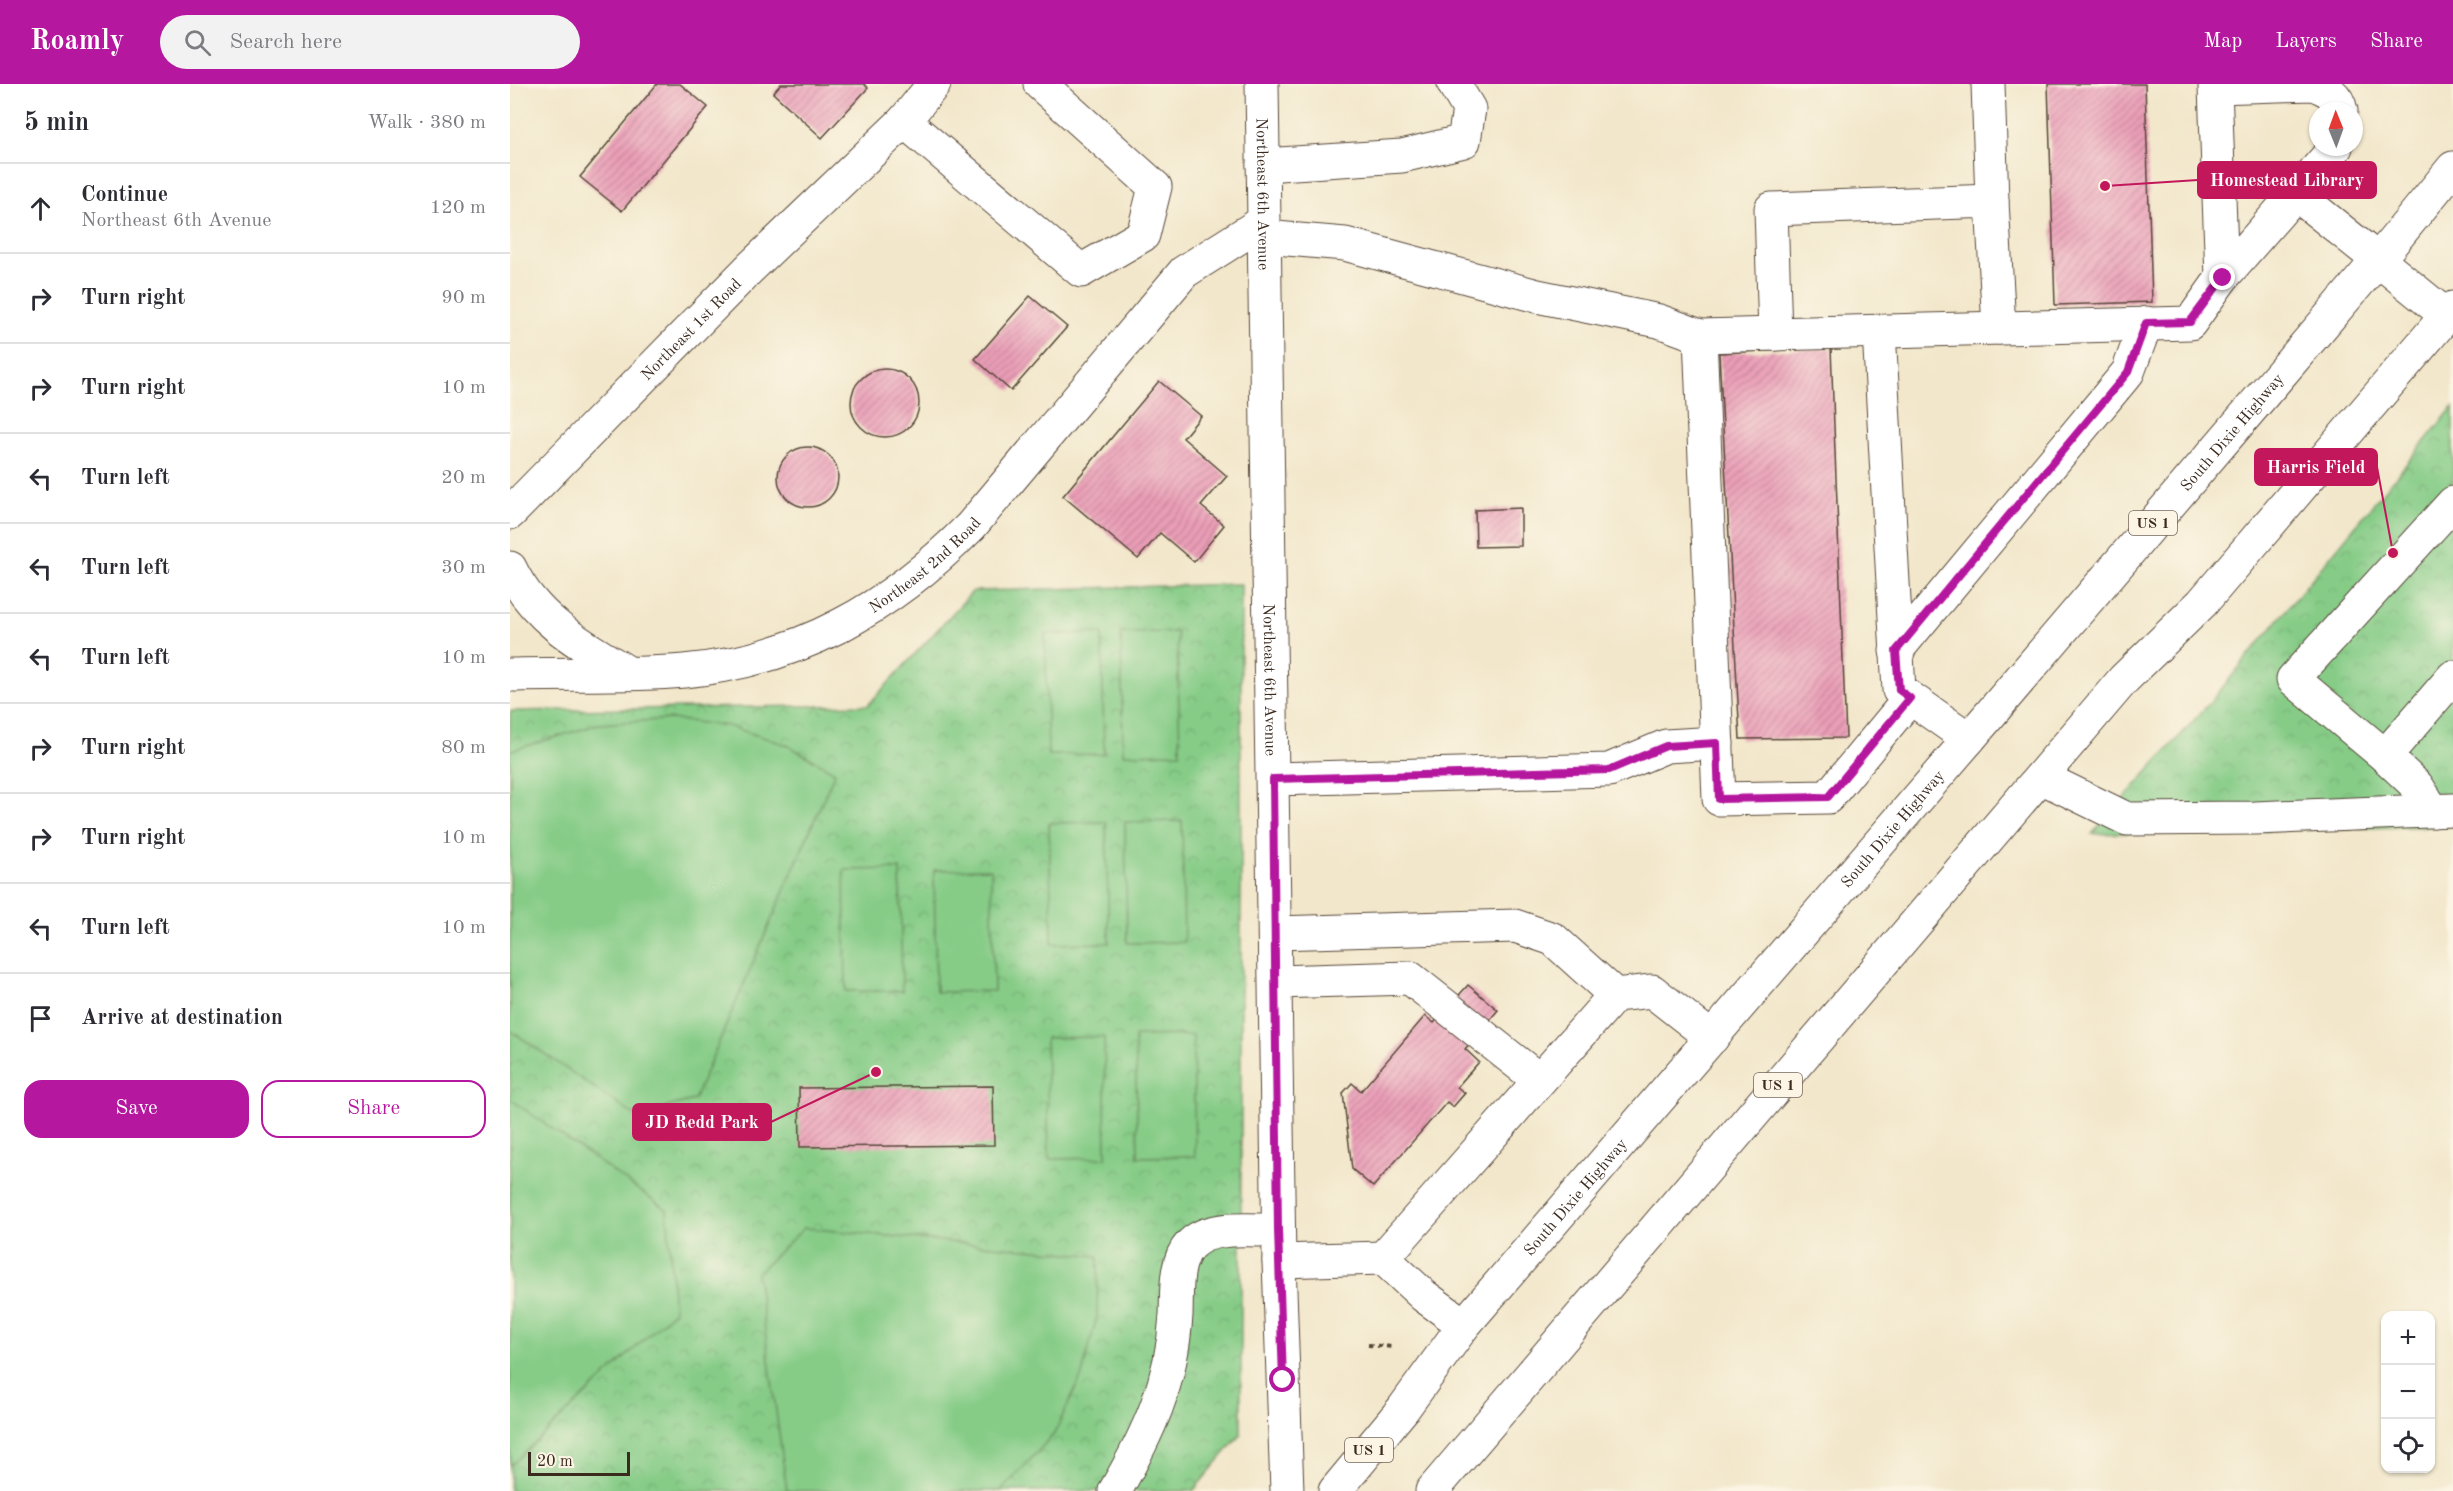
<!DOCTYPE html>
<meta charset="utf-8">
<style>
body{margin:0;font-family:"Old Standard TT",serif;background:#f2f2f3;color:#2b2b33}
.controls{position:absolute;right:18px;bottom:18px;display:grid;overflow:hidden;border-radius:12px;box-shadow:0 2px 4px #0004}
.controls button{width:54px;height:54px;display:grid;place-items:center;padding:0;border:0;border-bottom:2px solid #e1e1e2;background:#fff;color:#2b2b33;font:30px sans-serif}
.compass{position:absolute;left:1799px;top:18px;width:54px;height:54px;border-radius:50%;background:#fff;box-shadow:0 2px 4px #0004;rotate:359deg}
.scale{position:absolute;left:18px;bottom:15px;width:102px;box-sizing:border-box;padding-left:6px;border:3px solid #3b2a1e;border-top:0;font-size:16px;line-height:21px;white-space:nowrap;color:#3b2a1e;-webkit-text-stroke:4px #fcf5e5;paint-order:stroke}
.stop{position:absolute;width:18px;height:18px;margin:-14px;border:4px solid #b5179e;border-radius:50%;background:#fff}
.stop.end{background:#b5179e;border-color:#fff;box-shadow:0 2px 6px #0008}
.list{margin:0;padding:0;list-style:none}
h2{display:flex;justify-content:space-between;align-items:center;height:78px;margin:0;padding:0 24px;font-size:26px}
h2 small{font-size:20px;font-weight:400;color:#7c7c81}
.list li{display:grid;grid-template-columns:39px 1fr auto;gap:18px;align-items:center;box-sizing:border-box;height:90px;padding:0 24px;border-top:2px solid #e1e1e2}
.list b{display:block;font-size:22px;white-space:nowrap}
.list p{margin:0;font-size:20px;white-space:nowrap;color:#7c7c81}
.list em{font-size:20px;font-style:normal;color:#7c7c81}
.actions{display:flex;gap:12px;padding:18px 24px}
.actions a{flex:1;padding:14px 0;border:2px solid #b5179e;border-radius:18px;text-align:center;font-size:21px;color:#b5179e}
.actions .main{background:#b5179e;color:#fff}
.icon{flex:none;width:33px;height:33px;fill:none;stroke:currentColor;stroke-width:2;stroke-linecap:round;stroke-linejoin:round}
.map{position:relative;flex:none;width:1943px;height:1407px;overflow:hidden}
header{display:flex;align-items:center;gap:36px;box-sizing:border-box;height:84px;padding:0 30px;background:#b5179e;color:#fff}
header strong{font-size:28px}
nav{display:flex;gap:33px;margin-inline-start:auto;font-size:21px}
.search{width:420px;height:54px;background:#f2f2f3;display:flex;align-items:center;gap:15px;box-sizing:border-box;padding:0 21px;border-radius:33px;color:#7c7c81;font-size:22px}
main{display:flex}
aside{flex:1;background:#fff}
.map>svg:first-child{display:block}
.park{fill:url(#park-crowns);stroke:#607b52;stroke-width:1.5}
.garden{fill:#86cc87;stroke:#607b52;stroke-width:1.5}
.building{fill:url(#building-hatch)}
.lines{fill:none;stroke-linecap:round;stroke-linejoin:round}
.minor-casing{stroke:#564638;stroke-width:35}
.highway-casing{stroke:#564638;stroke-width:35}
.path{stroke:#564638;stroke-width:4;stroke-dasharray:4.5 4.5;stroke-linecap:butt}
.minor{stroke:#fff;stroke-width:33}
.highway{stroke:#fff;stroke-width:33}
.route{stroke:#b5179e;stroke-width:8}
.labels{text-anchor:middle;stroke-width:5;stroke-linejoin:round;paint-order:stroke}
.shield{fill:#fcf5e5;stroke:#75675a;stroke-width:1.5}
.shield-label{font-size:15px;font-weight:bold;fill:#3b2a1e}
.street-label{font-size:16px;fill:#3b2a1e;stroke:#fcf5e5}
.leader{fill:none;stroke:#c2185b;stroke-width:2}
.callout-dot{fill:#c2185b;stroke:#fcf5e5;stroke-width:2}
.callout{fill:#c2185b;stroke:#c2185b;stroke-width:2}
.callout-label{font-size:18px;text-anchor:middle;font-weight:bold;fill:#fff}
</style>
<header>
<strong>Roamly</strong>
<div class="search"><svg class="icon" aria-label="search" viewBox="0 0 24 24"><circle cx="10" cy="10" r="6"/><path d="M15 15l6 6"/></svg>Search here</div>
<nav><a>Map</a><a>Layers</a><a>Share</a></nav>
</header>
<main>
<aside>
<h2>5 min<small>Walk · 380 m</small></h2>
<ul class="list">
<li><svg class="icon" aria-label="ahead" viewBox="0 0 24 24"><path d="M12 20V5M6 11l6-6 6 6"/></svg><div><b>Continue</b><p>Northeast 6th Avenue</p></div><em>120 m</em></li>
<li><svg class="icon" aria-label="right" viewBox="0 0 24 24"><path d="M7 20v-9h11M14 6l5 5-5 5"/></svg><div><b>Turn right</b></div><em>90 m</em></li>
<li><svg class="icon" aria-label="right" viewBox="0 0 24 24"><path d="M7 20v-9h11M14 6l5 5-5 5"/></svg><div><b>Turn right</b></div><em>10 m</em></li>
<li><svg class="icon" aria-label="left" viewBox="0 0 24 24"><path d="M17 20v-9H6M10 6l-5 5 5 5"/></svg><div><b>Turn left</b></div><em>20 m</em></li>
<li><svg class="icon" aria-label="left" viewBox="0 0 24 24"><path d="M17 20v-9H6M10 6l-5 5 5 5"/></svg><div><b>Turn left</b></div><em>30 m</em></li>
<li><svg class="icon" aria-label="left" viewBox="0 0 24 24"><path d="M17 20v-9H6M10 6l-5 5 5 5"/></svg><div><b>Turn left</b></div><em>10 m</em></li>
<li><svg class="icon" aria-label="right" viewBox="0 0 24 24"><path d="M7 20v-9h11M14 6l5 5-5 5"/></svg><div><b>Turn right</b></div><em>80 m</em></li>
<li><svg class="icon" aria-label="right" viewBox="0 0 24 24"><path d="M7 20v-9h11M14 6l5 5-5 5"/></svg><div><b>Turn right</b></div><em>10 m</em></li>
<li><svg class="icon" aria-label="left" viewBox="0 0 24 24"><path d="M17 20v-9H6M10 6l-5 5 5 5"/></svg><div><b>Turn left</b></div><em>10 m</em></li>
<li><svg class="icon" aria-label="arrive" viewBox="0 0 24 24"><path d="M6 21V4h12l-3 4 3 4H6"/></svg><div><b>Arrive at destination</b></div></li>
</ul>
<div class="actions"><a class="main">Save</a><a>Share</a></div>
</aside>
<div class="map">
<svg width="1943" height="1407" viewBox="0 0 1943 1407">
<defs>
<pattern id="park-crowns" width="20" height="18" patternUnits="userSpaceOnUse" patternTransform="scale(1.5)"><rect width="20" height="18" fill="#86cc87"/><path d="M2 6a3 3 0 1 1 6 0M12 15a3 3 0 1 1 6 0" fill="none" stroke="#75af74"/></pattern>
<pattern id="building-hatch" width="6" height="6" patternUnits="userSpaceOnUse" patternTransform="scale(1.5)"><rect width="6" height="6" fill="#eb9eb8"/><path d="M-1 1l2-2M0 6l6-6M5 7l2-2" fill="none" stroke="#c08195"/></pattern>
</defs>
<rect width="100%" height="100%" fill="#fcf5e5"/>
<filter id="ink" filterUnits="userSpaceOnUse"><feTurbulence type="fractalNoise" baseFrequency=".0167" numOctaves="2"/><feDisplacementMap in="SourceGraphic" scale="12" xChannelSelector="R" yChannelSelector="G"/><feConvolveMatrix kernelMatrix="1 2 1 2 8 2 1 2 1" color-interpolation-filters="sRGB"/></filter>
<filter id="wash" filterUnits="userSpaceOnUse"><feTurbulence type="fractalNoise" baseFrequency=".008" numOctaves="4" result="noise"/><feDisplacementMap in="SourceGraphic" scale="24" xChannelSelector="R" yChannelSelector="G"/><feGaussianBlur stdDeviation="1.35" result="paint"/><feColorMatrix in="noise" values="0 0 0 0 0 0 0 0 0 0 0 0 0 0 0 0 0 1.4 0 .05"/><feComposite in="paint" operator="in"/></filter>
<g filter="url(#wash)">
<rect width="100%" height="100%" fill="#f2e7cb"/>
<g class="park">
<path d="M1943 323V742L1582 750 1703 615Z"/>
<path d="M731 500V1350L683 1407H0V627L358 621 463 507Z"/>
</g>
<g class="garden">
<path d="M667 548 670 669 613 670 611 549Z"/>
<path d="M592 549 594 670 538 671 535 550Z"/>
<path d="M161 635 218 642 277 661 325 688 184 1016 124 1031 0 946V667L89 640Z"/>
<path d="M672 737 674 858 617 859 615 738Z"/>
<path d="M596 738 599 859 542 860 539 739Z"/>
<path d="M390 785 392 907H336L334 786Z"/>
<path d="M481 785 484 907 426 908 424 786Z"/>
<path d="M683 951 685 1072 628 1073 625 952Z"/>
<path d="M594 953 596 1074 539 1075 536 954Z"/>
<path d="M0 1015 157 1126 164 1227 0 1382Z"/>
<path d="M294 1144 588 1172 587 1232 572 1291 544 1350 491 1407H277L247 1189Z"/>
</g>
<g id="blocks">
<g class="building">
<path d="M147 0H170L198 23 112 127 70 93Z"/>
<path d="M271 0H354L358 4 312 54 263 9Z"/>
<path d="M1538 0H1635L1642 218 1545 221Z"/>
<path d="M520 212 557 243 501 307 465 275Z"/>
<path d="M1321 264 1336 654 1230 655 1209 269Z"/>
<circle cx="375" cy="319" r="34"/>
<path d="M649 297 691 332 673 354 717 392 691 422 714 441 684 478 650 449 628 475 553 412Z"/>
<circle cx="298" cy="393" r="30"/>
<path d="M1011 424V462L966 463 965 426Z"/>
<path d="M958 901 988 926 955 965 969 978 947 1003 955 1009 943 1023 937 1018 863 1103 842 1085 833 1009 842 999 851 1007 915 932 924 939Z"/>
<path d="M483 1002 484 1061 290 1063 289 1004Z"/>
</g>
</g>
</g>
<g filter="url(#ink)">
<use href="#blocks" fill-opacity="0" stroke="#564638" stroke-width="1.5"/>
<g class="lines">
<defs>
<g id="minor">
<path id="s1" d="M752 0 769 1177 777 1407"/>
<path d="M1478 0 1482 117"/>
<path d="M394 37 424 0"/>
<path d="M1826 63 1712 194 1705 3 1803 0C1817 5 1828 11 1831 27"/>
<path d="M753 81 892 72 954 57 959 25 944 0"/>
<path d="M1787 111 1868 176"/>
<path d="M754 153 835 160 1027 212 1149 237 1190 252 1680 239 1712 194"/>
<path d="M1369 247 1389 606 1459 655"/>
<path d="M1265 250 1261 125 1482 117 1489 244"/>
<path d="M1190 252 1209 715 1318 713 1400 614"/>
<path d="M1943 419 1783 595 1875 672 1943 593"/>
<path id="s2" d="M0 429 240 184 394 37 571 187 633 151 645 103 530 0"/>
<path d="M0 484C24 535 71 561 117 588"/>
<path d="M1386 567 1618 288 1636 239"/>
<path id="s3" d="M0 591C58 589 116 592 174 587 290 576 380 524 461 442L674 188 753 138"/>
<path d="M1875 672 1907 702 1923 727"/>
<path d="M1531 693 1617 735 1745 734 1943 726"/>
<path d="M763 695 1099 686 1156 662 1207 659"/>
<path d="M765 849 1005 842 1043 855 1105 911"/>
<path d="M766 898 900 894 1029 996"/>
<path d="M873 1174 1105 911 1142 907 1202 954"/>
<path d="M769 1177 873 1174 914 1212 954 1241"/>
<path d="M605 1407C638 1350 662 1299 666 1231 667 1210 664 1178 680 1161 699 1140 742 1147 768 1146"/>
</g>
<g id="highway">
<path d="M1868 176 1937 232"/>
<path id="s4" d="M825 1407 893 1325 954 1241 1459 655 1868 176 1943 84"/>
<path d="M922 1407 1614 595 1692 519 1943 224"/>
</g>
</defs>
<use href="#minor" class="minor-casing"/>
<use href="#highway" class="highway-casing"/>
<path class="path" d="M858 1261 884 1263"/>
<use href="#minor" class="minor"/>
<use href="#highway" class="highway"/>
</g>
</g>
<g class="lines" filter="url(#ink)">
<path class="route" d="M773 1296 768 1146 763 695 1099 686 1156 662 1207 659 1209 715 1318 713 1400 614 1389 606 1386 567 1618 288 1636 239 1680 238 1713 194"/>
</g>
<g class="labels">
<g class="shield">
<rect x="1619" y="427" width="48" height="24" rx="4.5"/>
<rect x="1244" y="989" width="48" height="24" rx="4.5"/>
<rect x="835" y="1354" width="48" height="24" rx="4.5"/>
</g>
<g class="shield-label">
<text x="1643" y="444">US 1</text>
<text x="1268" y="1006">US 1</text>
<text x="859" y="1371">US 1</text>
</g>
<g class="street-label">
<text dy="6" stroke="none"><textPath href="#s1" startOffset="110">Northeast 6th Avenue</textPath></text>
<text dy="6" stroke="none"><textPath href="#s2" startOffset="258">Northeast 1st Road</textPath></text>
<text dy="6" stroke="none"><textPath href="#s4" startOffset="1388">South Dixie Highway</textPath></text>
<text dy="6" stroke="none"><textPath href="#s3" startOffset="442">Northeast 2nd Road</textPath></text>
<text dy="6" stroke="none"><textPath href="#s1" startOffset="596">Northeast 6th Avenue</textPath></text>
<text dy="6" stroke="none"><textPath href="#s4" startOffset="866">South Dixie Highway</textPath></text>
<text dy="6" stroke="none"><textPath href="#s4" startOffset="380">South Dixie Highway</textPath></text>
</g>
</g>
<path class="leader" d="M1595 102L1688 96M1883 469L1867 383M366 988L261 1038"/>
<g class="callout-dot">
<circle cx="1595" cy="102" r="6"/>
<circle cx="1883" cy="469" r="6"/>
<circle cx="366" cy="988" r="6"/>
</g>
<g class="callout">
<rect x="1688" y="78" width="178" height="36" rx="6"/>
<rect x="1745" y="365" width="122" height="36" rx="6"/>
<rect x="123" y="1020" width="138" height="36" rx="6"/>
</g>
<g class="callout-label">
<text x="1777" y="102">Homestead Library</text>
<text x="1806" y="389">Harris Field</text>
<text x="192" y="1044">JD Redd Park</text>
</g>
</svg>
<div class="controls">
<button>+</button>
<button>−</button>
<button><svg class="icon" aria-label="locate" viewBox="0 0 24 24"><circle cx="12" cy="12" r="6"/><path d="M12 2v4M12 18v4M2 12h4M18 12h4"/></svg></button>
</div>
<svg class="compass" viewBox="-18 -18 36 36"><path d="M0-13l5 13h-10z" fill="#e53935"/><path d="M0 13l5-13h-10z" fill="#7c7c81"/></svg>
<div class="scale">20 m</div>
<div class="stop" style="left:773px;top:1296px"></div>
<div class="stop end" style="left:1713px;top:194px"></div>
</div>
</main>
